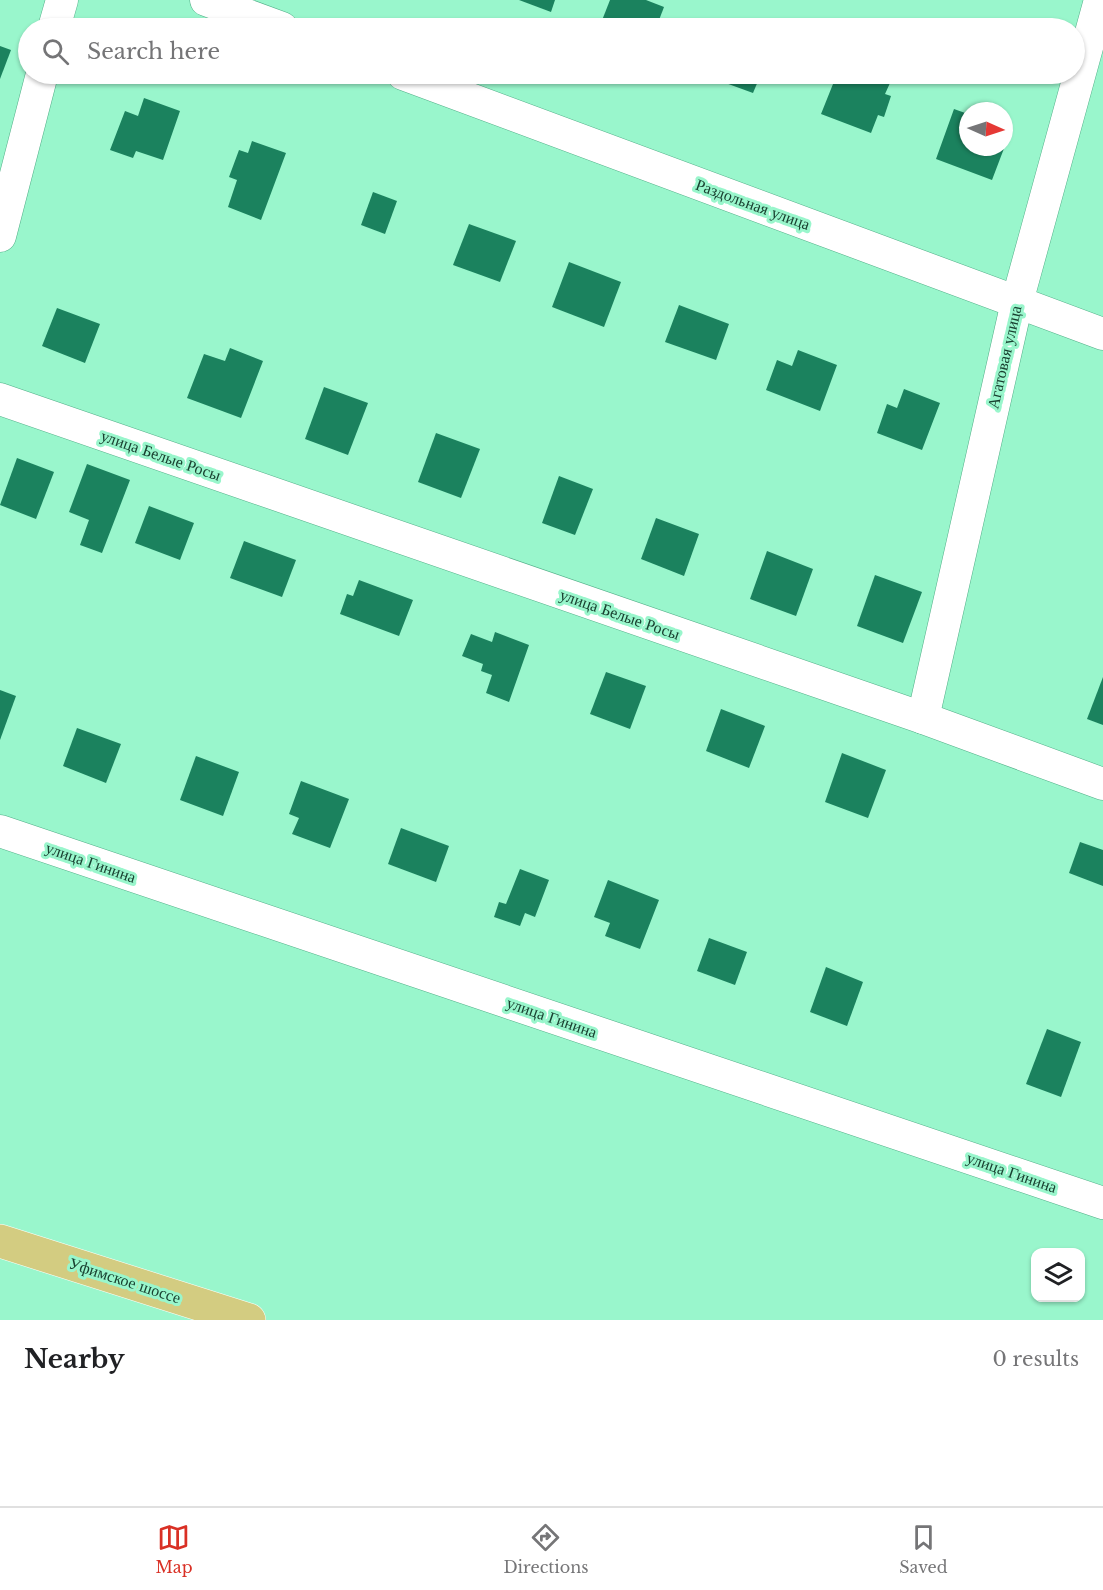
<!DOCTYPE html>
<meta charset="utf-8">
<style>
body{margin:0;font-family:"Libre Baskerville",serif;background:#f2f2f2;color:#202124}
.controls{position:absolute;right:18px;bottom:18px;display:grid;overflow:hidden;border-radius:12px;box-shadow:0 2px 4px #0004}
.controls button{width:54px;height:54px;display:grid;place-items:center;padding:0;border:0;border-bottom:2px solid #e0e0e0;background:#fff;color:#202124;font:30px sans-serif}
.compass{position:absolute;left:959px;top:102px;width:54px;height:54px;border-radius:50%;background:#fff;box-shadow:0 2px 4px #0004;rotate:93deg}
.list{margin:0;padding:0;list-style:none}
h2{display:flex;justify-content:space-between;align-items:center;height:78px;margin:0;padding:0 24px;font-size:26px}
h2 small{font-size:20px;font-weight:400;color:#757577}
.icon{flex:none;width:33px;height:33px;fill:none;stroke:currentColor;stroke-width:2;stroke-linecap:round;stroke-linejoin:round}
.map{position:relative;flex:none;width:1103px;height:1320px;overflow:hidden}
.search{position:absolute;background:#fff;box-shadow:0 2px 4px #0004;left:18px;right:18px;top:18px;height:66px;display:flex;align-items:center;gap:15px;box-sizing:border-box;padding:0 21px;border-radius:33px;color:#757577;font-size:22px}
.sheet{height:186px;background:#fff}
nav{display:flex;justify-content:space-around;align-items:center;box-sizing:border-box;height:84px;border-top:2px solid #e0e0e0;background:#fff;font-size:16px;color:#757577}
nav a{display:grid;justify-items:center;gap:3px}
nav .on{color:#d93025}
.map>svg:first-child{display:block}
.building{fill:#1b825e}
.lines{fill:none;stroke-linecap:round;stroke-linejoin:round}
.minor-casing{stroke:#52af88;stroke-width:33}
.major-casing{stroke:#fff;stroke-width:34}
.minor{stroke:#fff;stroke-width:32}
.major{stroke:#d3cc81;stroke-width:33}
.labels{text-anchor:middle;stroke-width:6;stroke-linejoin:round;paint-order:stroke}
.street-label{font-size:16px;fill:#194030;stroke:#99f6cc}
</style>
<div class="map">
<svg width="1103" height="1320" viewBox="0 0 1103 1320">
<rect width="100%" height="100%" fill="#99f6cc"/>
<g class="building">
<path d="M519 0H555L551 12Z"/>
<path d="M610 0H646L664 7 656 28H599Z"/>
<path d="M0 46 11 50 0 79Z"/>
<path d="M701 74H761L753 93Z"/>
<path d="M837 74H865L890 83 885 94 891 96 884 117 878 115 871 133 821 114Z"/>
<path d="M144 98 180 111 163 160 136 151 133 158 110 150 125 111 138 116Z"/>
<path d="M954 109 968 114V147H1004V127L1011 130 992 180 936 159Z"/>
<path d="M252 141 286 153 261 220 228 207 237 180 229 177 239 150 248 153Z"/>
<path d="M373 192 397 201 385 234 361 225Z"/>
<path d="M469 224 516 241 500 282 453 265Z"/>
<path d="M569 262 621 282 604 327 552 307Z"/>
<path d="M679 305 729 324 716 360 665 342Z"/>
<path d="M57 308 100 324 85 363 42 346Z"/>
<path d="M230 348 263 361 241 418 187 398 204 354 225 361Z"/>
<path d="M798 350 837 365 820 411 766 390 777 360 792 366Z"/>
<path d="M324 387 368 403 348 455 305 439Z"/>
<path d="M904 389 940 403 922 450 877 433 887 404 897 408Z"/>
<path d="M436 433 480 449 461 498 418 482Z"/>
<path d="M17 458 54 472 36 519 0 505Z"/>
<path d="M87 464 130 480 102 553 80 545 89 520 69 512Z"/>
<path d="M559 476 593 489 575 535 542 523Z"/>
<path d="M149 506 194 523 180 560 135 543Z"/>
<path d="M656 518 699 534 684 576 641 559Z"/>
<path d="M244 541 296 560 282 597 230 578Z"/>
<path d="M767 551 813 569 796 616 750 599Z"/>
<path d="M875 575 922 592 903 643 857 626Z"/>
<path d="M359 580 413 600 399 636 340 614 347 594 353 596Z"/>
<path d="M495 632 529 645 509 702 486 693 492 675 481 671 483 664 462 656 471 634 492 642Z"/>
<path d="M606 672 646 686 630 729 590 714Z"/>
<path d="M1103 677V725L1087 719Z"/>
<path d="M0 690 16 696 0 740Z"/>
<path d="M721 709 765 726 749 768 706 751Z"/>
<path d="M77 728 121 744 106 783 63 766Z"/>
<path d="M842 753 886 770 868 818 825 802Z"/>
<path d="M196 756 239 772 223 816 180 800Z"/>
<path d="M301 781 349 799 330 848 292 834 299 818 289 814Z"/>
<path d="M401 828 449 846 436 882 388 864Z"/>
<path d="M1080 842 1103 850V886L1069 873Z"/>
<path d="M520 869 549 880 535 917 525 913 520 926 494 917 499 902 506 904Z"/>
<path d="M608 880 659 900 640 949 605 936 610 923 594 917Z"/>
<path d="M709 938 747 952 735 985 697 971Z"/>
<path d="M826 967 863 982 847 1026 810 1012Z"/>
<path d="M1047 1029 1081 1042 1061 1097 1026 1084Z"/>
</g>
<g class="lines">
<defs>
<g id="minor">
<path d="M206 0 282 28"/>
<path d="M54 28 62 0"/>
<path d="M403 74 1103 334"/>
<path d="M0 236 42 74"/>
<path d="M0 399 923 718 1103 784"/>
<path d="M923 718 1017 302 1100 0"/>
<path d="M0 831 1103 1203"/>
</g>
<path id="major" d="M0 1241 249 1320"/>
</defs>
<use href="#minor" class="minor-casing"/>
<use href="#major" class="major-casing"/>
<use href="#minor" class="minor"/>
<use href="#major" class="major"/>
</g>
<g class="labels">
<g class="street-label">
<text transform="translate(753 204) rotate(20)" y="6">Раздольная улица</text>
<text transform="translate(1004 357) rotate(-77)" y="6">Агатовая улица</text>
<text transform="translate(161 455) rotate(19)" y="6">улица Белые Росы</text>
<text transform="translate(620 614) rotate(19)" y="6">улица Белые Росы</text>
<text transform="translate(91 862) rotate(19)" y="6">улица Гинина</text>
<text transform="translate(552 1017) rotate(19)" y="6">улица Гинина</text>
<text transform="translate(1012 1172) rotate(19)" y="6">улица Гинина</text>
<text transform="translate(125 1280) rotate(18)" y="6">Уфимское шоссе</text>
</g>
</g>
</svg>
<div class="controls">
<button><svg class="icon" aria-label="layers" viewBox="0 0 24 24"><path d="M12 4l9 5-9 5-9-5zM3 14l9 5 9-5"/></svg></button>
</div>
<svg class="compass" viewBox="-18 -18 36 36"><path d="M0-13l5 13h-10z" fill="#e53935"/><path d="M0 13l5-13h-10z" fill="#757577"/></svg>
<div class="search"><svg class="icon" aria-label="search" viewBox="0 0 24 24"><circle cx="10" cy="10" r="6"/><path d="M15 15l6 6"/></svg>Search here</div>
</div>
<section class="sheet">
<h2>Nearby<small>0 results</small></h2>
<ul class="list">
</ul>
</section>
<nav>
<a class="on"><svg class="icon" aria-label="map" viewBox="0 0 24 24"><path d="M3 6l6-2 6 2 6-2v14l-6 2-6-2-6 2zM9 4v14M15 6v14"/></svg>Map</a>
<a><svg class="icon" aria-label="directions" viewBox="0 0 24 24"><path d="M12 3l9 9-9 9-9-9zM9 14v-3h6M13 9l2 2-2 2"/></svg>Directions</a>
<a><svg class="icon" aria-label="saved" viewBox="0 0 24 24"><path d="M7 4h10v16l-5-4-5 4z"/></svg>Saved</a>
</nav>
